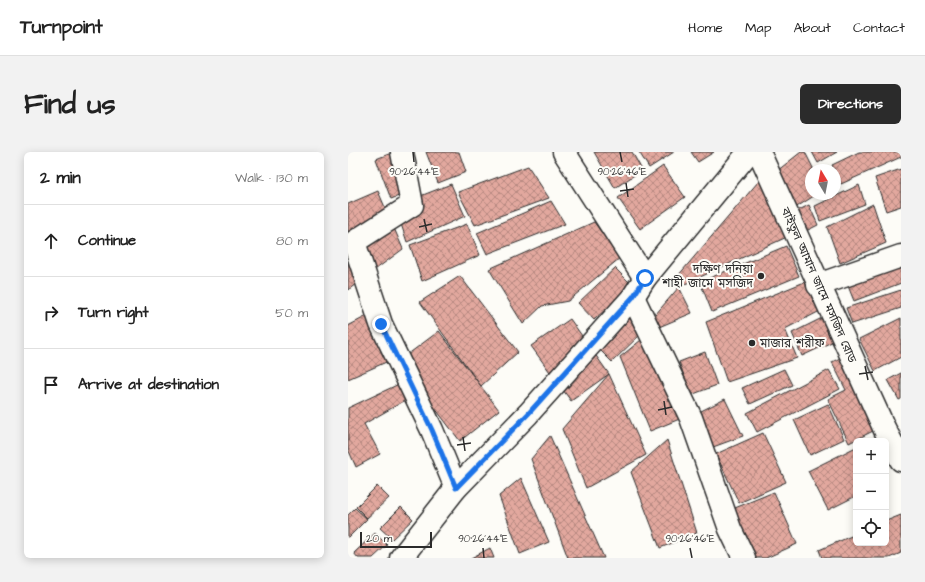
<!DOCTYPE html>
<meta charset="utf-8">
<style>
body{margin:0;font-family:"Architects Daughter","Noto Sans Bengali",sans-serif;background:#f2f2f2;color:#222}
.controls{position:absolute;right:12px;bottom:12px;display:grid;overflow:hidden;border-radius:6px;box-shadow:0 2px 10px #0003}
.controls button{width:36px;height:36px;display:grid;place-items:center;padding:0;border:0;border-bottom:1px solid #e0e0e0;background:#fff;color:#222;font:20px sans-serif}
.compass{position:absolute;left:457px;top:12px;width:36px;height:36px;border-radius:50%;background:#fff;box-shadow:0 2px 10px #0003;rotate:350deg}
.scale{position:absolute;left:12px;bottom:10px;width:72px;box-sizing:border-box;padding-left:4px;border:2px solid #2b2b2b;border-top:0;font-size:11px;line-height:14px;white-space:nowrap;color:#2b2b2b;-webkit-text-stroke:3px #fdfcf7;paint-order:stroke}
.stop{position:absolute;width:12px;height:12px;margin:-9px;border:3px solid #1a73e8;border-radius:50%;background:#fff}
.stop.end{background:#1a73e8;border-color:#fff;box-shadow:0 1px 4px #0008}
.list{margin:0;padding:0;list-style:none}
h2{display:flex;justify-content:space-between;align-items:center;height:52px;margin:0;padding:0 16px;font-size:17px}
h2 small{font-size:13px;font-weight:400;color:#767676}
.list li{display:grid;grid-template-columns:26px 1fr auto;gap:12px;align-items:center;box-sizing:border-box;height:72px;padding:0 16px;border-top:1px solid #e0e0e0}
.list b{display:block;font-size:15px;white-space:nowrap}
.list em{font-size:13px;font-style:normal;color:#767676}
.icon{flex:none;width:22px;height:22px;fill:none;stroke:currentColor;stroke-width:2;stroke-linecap:round;stroke-linejoin:round}
.map{position:relative;flex:none;width:553px;height:406px;overflow:hidden;border-radius:6px}
header{display:flex;align-items:center;gap:24px;box-sizing:border-box;height:56px;padding:0 20px;background:#fff;border-bottom:1px solid #e0e0e0}
header strong{font-size:19px}
nav{display:flex;gap:22px;margin-inline-start:auto;font-size:14px}
.intro{display:flex;align-items:center;justify-content:space-between;box-sizing:border-box;height:96px;padding:0 24px}
h1{margin:0;font-size:28px}
.button{padding:10px 18px;border-radius:6px;background:#2b2b2b;color:#fff;font-size:14px;font-weight:700}
main{display:flex;gap:24px;padding:0 24px}
aside{flex:1;background:#fff;border-radius:6px;box-shadow:0 2px 10px #0003}
.map>svg:first-child{display:block}
.building{fill:url(#building-cross-hatch);stroke:#2b2b2b}
.lines{fill:none;stroke-linecap:round;stroke-linejoin:round}
.street-casing{stroke:#2b2b2b;stroke-width:25}
.street{stroke:#fdfcf7;stroke-width:22}
.route{stroke:#1a73e8;stroke-width:5}
.ticks{fill:none;stroke:#2b2b2b;stroke-width:1.5}
.poi-dot{fill:#2b2b2b;stroke:#fdfcf7;stroke-width:1.5}
.labels{text-anchor:middle;stroke-width:4;stroke-linejoin:round;paint-order:stroke}
.poi-label{font-size:12px;fill:#2b2b2b;stroke:#fdfcf7;text-anchor:end}
.street-label{font-size:12px;fill:#2b2b2b;stroke:#fdfcf7}
.ticks-label{font-size:10px;text-anchor:middle;fill:#2b2b2b;stroke:#fdfcf7;stroke-width:4;stroke-linejoin:round;paint-order:stroke}
</style>
<header>
<strong>Turnpoint</strong>
<nav><a>Home</a><a>Map</a><a>About</a><a>Contact</a></nav>
</header>
<div class="intro"><h1>Find us</h1><a class="button">Directions</a></div>
<main>
<aside>
<h2>2 min<small>Walk · 130 m</small></h2>
<ul class="list">
<li><svg class="icon" aria-label="ahead" viewBox="0 0 24 24"><path d="M12 20V5M6 11l6-6 6 6"/></svg><div><b>Continue</b></div><em>80 m</em></li>
<li><svg class="icon" aria-label="right" viewBox="0 0 24 24"><path d="M7 20v-9h11M14 6l5 5-5 5"/></svg><div><b>Turn right</b></div><em>50 m</em></li>
<li><svg class="icon" aria-label="arrive" viewBox="0 0 24 24"><path d="M6 21V4h12l-3 4 3 4H6"/></svg><div><b>Arrive at destination</b></div></li>
</ul>
</aside>
<div class="map">
<svg width="553" height="406" viewBox="0 0 553 406">
<defs>
<pattern id="building-cross-hatch" width="8" height="8" patternUnits="userSpaceOnUse"><rect width="8" height="8" fill="#e2a89e"/><path d="M0 0l8 8M0 8l8-8" fill="none" stroke="#b78981"/></pattern>
</defs>
<rect width="100%" height="100%" fill="#fdfcf7"/>
<filter id="ink" filterUnits="userSpaceOnUse"><feTurbulence type="fractalNoise" baseFrequency=".025" numOctaves="2"/><feDisplacementMap in="SourceGraphic" scale="8" xChannelSelector="R" yChannelSelector="G"/><feConvolveMatrix kernelMatrix="1 2 1 2 8 2 1 2 1" color-interpolation-filters="sRGB"/></filter>
<g filter="url(#ink)">
<g class="building">
<path d="M46 0 72 36 43 47 28 7Z"/>
<path d="M78 0H111L118 20 90 31Z"/>
<path d="M246 0H284L294 18 267 36Z"/>
<path d="M291 0H326L301 16Z"/>
<path d="M343 0H366L350 10Z"/>
<path d="M453 0H457L466 18H463V42H469L444 58 429 19Z"/>
<path d="M464 0H489L470 11Z"/>
<path d="M511 0H553V5L493 32 484 13Z"/>
<path d="M180 14 201 46 127 73 110 40Z"/>
<path d="M315 14 337 45 292 77 270 46Z"/>
<path d="M553 17V54L538 59 527 26Z"/>
<path d="M416 23 441 84 337 132 329 125Z"/>
<path d="M103 32 117 64 59 90 47 54Z"/>
<path d="M511 33 517 52 472 69 467 54Z"/>
<path d="M30 39 55 97 0 138V52Z"/>
<path d="M203 49 217 72 139 102 129 81Z"/>
<path d="M525 52 538 91 492 111 479 75Z"/>
<path d="M461 53 470 73 452 82 443 62Z"/>
<path d="M246 70 272 106 220 149 194 154 175 172 141 117Z"/>
<path d="M119 72 132 103 74 129 62 93Z"/>
<path d="M438 94 451 124 364 160 352 130Z"/>
<path d="M553 107V131L506 149 498 129Z"/>
<path d="M267 116 284 133 246 168 230 151Z"/>
<path d="M112 124 170 200 133 234 72 150Z"/>
<path d="M459 129 476 157 437 177 449 206 379 230 358 170Z"/>
<path d="M331 135 344 161 311 175 307 163Z"/>
<path d="M553 138V156L504 172 498 156Z"/>
<path d="M279 163 295 180 264 210 247 193Z"/>
<path d="M19 164 45 207 0 227V174Z"/>
<path d="M476 165 488 188 454 204 444 181Z"/>
<path d="M553 166V205L527 219 511 187Z"/>
<path d="M222 167 261 222 223 249 183 194Z"/>
<path d="M91 179 151 258 112 289 51 209Z"/>
<path d="M298 184 339 264 302 279 272 205Z"/>
<path d="M357 200 369 233 343 243 331 210Z"/>
<path d="M492 206 527 278 501 291 480 247 498 238 484 210Z"/>
<path d="M436 217 444 233 402 252 394 236Z"/>
<path d="M481 218 492 237 409 280 399 261Z"/>
<path d="M553 221V247L551 248 540 228Z"/>
<path d="M261 222 298 303 238 336 214 277Z"/>
<path d="M51 232 63 245 16 272 32 302 8 315 0 297V256Z"/>
<path d="M377 247 395 284 365 295 349 261Z"/>
<path d="M480 252 496 287 462 303 446 268Z"/>
<path d="M415 281 438 330 391 351 368 302Z"/>
<path d="M202 284 256 406H220L183 307Z"/>
<path d="M319 288 349 381 312 396 283 320Z"/>
<path d="M508 295V344L480 358 460 319Z"/>
<path d="M173 326 201 390 172 402 151 344Z"/>
<path d="M29 334 41 346 19 366 8 355Z"/>
<path d="M426 340 449 392 418 406H402L382 358Z"/>
<path d="M53 355 65 367 44 387 32 376Z"/>
<path d="M7 356 19 367 0 386V363Z"/>
<path d="M553 363V401L541 406H474L471 398 508 382V391H538V369Z"/>
<path d="M27 381 39 393 25 406H10L6 401Z"/>
<path d="M142 396 146 406H123Z"/>
</g>
<g class="lines">
<defs>
<g id="street">
<path d="M54 0 64 53 6 90 33 172 84 278 108 336"/>
<path d="M216 0 297 126"/>
<path d="M411 0 537 278 553 308"/>
<path d="M470 133 553 104"/>
<path d="M285 145 343 266 382 377 396 406"/>
<path d="M53 406 108 336 180 262 285 145 297 126 401 0"/>
</g>
</defs>
<use href="#street" class="street-casing"/>
<use href="#street" class="street"/>
</g>
</g>
<g class="lines" filter="url(#ink)">
<path class="route" d="M33 172 84 278 108 336 180 262 285 145 297 126"/>
</g>
<path class="ticks" d="M65 0 66 10M272 0 274 10M278 31 280 45M272 39 286 37M76 67 79 80M71 75 84 72M517 214 520 228M511 222 525 220M316 249 318 263M310 258 324 255M115 285 117 299M109 293 123 291M135 396 136 406M342 396 344 406"/>
<g class="poi-dot">
<circle cx="413" cy="124" r="4"/>
<circle cx="404" cy="191" r="4"/>
</g>
<g class="labels">
<g class="poi-label">
<text x="405" y="121">দক্ষিণ দনিয়া<tspan x="405" dy="14">শাহী জামে মসজিদ</tspan></text>
<text x="412" y="195" text-anchor="start">মাজার শরীফ</text>
</g>
<g class="street-label">
<text transform="translate(471 133) rotate(66)" y="4">বাইতুল আমান জামে মসজিদ রোড</text>
</g>
</g>
<g class="ticks-label">
<text x="66" y="23">90°26'44"E</text>
<text x="274" y="23">90°26'46"E</text>
<text x="135" y="390">90°26'44"E</text>
<text x="342" y="390">90°26'46"E</text>
</g>
</svg>
<div class="controls">
<button>+</button>
<button>−</button>
<button><svg class="icon" aria-label="locate" viewBox="0 0 24 24"><circle cx="12" cy="12" r="6"/><path d="M12 2v4M12 18v4M2 12h4M18 12h4"/></svg></button>
</div>
<svg class="compass" viewBox="-18 -18 36 36"><path d="M0-13l5 13h-10z" fill="#e53935"/><path d="M0 13l5-13h-10z" fill="#767676"/></svg>
<div class="scale">20 m</div>
<div class="stop" style="left:297px;top:126px"></div>
<div class="stop end" style="left:33px;top:172px"></div>
</div>
</main>
